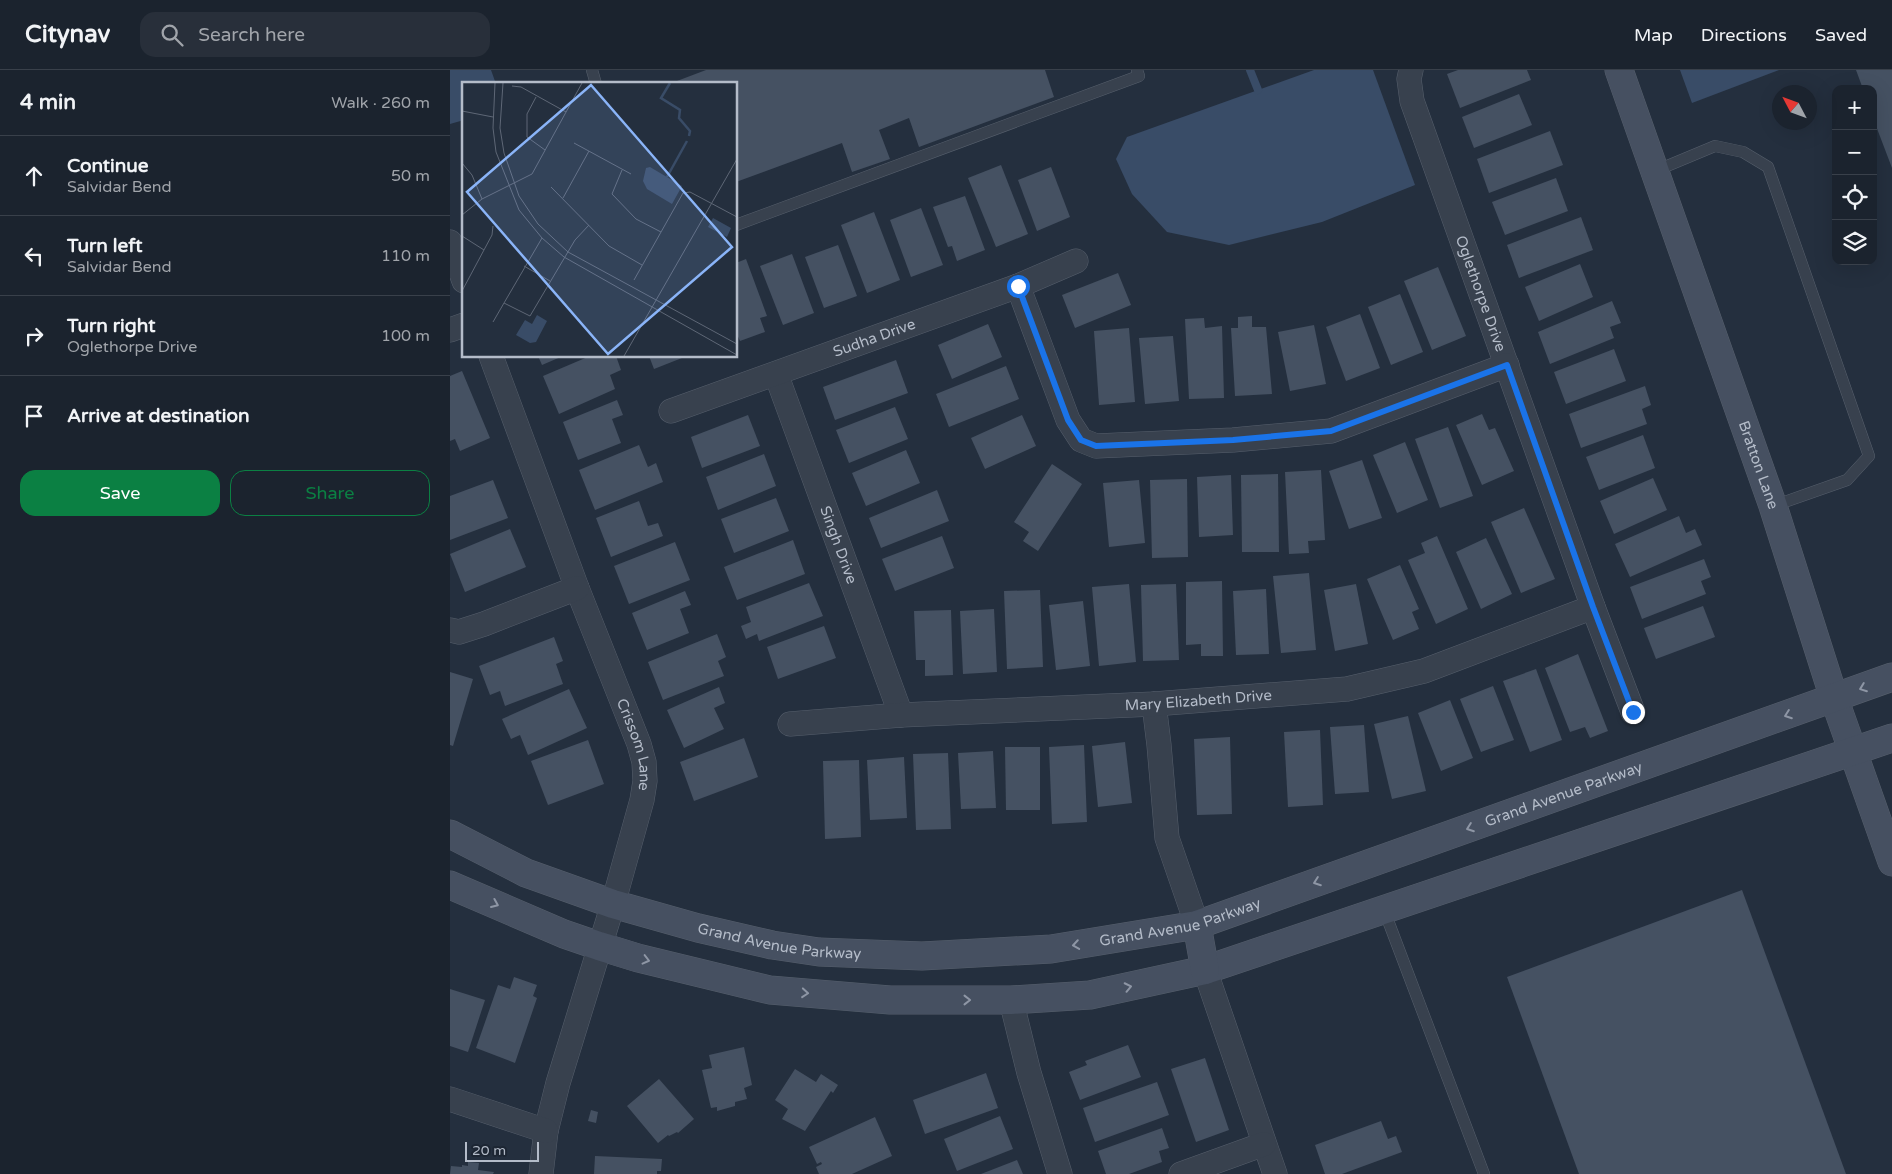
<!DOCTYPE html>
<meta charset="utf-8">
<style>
body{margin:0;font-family:"Varela Round",sans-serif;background:#282f3a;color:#f1f3f6}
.controls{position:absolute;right:15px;top:15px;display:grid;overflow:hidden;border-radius:10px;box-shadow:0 5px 20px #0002}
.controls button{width:45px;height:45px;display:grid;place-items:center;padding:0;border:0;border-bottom:1px solid #39404a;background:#1b232e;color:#f1f3f6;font:25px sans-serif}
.compass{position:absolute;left:1322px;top:15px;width:45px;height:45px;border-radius:50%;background:#1b232e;box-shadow:0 5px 20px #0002;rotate:311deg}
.scale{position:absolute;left:15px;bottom:12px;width:74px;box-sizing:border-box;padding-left:5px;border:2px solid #b4bcc9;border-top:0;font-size:14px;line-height:18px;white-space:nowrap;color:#b4bcc9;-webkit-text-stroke:4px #1d2633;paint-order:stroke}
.stop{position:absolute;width:15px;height:15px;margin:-11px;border:4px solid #1a73e8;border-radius:50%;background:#fff}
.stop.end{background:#1a73e8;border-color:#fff;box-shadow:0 1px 5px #0008}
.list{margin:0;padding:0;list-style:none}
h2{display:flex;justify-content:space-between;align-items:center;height:65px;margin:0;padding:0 20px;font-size:21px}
h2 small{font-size:16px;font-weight:400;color:#a0a4aa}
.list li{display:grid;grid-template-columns:32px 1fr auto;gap:15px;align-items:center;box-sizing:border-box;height:80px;padding:0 20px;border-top:1px solid #39404a}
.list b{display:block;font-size:19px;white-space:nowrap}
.list p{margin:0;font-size:16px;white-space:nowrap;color:#a0a4aa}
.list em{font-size:16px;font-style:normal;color:#a0a4aa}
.actions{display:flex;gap:10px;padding:15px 20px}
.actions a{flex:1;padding:11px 0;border:1px solid #0b8043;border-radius:15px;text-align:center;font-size:18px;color:#0b8043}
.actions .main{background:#0b8043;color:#fff}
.icon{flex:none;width:28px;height:28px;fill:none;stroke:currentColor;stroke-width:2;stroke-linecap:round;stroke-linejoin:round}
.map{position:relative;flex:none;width:1442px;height:1104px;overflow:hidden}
header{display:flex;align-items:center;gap:30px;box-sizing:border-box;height:70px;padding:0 25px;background:#1b232e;border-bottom:1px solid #39404a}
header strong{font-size:24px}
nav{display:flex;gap:28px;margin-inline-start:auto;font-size:18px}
.search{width:350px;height:45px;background:#282f3a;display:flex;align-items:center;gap:12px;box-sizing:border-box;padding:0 18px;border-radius:15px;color:#a0a4aa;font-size:19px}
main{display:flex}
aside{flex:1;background:#1b232e}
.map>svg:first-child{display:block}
.water{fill:#394c67}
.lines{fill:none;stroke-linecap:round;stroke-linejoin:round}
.stream{stroke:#394c67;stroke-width:8}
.building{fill:#455162}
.lane-casing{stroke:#565f6c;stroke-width:12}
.street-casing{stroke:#565f6c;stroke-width:25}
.secondary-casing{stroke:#565f6c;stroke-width:29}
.lane{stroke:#38414e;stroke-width:11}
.street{stroke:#38414e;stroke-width:24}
.secondary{stroke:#465061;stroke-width:28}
.oneway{stroke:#8e96a5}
.route{stroke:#1a73e8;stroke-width:6}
.labels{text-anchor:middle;stroke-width:4;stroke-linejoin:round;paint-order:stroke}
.street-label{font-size:15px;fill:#b4bcc9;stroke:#1d2633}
.inset-river{fill:none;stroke:#394c67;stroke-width:2.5}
.inset-road{fill:none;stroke:#5e6776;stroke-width:1}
.view{fill:#8ab4f8;fill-opacity:0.15;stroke:#8ab4f8;stroke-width:2.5}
.inset-edge{fill:none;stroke:#b4bcc9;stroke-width:2.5}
</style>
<header>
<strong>Citynav</strong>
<div class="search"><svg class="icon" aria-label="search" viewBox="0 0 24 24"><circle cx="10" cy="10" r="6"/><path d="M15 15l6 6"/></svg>Search here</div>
<nav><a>Map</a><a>Directions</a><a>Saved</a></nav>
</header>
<main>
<aside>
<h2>4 min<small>Walk · 260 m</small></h2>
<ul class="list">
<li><svg class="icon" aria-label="ahead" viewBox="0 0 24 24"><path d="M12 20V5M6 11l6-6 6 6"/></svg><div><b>Continue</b><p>Salvidar Bend</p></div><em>50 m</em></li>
<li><svg class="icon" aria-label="left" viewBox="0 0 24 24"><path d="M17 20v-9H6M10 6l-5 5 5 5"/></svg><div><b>Turn left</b><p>Salvidar Bend</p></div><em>110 m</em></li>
<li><svg class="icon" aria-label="right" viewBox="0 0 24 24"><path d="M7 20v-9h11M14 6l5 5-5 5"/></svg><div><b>Turn right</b><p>Oglethorpe Drive</p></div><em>100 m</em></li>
<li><svg class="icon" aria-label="arrive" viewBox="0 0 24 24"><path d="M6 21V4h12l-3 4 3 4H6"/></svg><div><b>Arrive at destination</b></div></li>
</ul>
<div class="actions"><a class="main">Save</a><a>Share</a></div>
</aside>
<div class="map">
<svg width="1442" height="1104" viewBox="0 0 1442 1104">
<rect width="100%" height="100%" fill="#242f3e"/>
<g class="water">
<path d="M0 0H41L46 14H14V50L0 54Z"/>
<path d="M864 0H923L965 115 872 152 779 175 717 162 682 124 666 89 677 67Z"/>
<path d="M1230 0H1329L1242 33Z"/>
</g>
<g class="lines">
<path class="stream" d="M800 0 808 20"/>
</g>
<g class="building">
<path d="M256 0H595L604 27 469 77 459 48 429 60 440 89 402 102 392 73 286 112V14H219Z"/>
<path d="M1008 0H1077L1081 10 1010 38 997 4Z"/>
<path d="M1406 0H1442V98L1423 48V19H1413Z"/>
<path d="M1069 24 1082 55 1024 78 1012 47Z"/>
<path d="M1100 61 1113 95 1039 123 1027 89Z"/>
<path d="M551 95 578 164 546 177 518 108Z"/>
<path d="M601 97 620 147 587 161 568 110Z"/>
<path d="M1106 108 1118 141 1055 165 1042 132Z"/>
<path d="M515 126 535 180 507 191 502 176 498 177 483 137Z"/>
<path d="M471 138 493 195 461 207 440 150Z"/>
<path d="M424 142 450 210 417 223 391 155Z"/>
<path d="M1131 147 1143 180 1069 208 1057 175Z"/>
<path d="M388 175 407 226 374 238 355 187Z"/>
<path d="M342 184 364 243 333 255 310 196Z"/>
<path d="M296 189 317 246 310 248 315 262 290 271 286 262V193Z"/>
<path d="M1130 194 1143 227 1089 251 1075 217Z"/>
<path d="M988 197 1016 266 982 280 954 211Z"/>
<path d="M668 203 681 235 625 258 612 225Z"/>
<path d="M950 224 973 282 941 295 918 237Z"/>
<path d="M1162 231 1171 253 1160 257 1164 268 1100 294 1088 262Z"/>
<path d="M910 244 930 298 896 311 876 257Z"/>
<path d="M802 246V257H816L822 324 785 326 781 258H788V247Z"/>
<path d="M754 248 755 258 772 256 774 328 739 329 735 249Z"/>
<path d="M538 254 552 287 502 309 488 275Z"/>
<path d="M864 255 876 314 840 321 828 262Z"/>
<path d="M679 258 685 332 649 335 644 261Z"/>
<path d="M723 266 729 331 695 334 689 268Z"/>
<path d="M1164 279 1176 311 1116 334 1104 302Z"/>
<path d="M88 286H113L92 295Z"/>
<path d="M140 286H166L171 300 160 305 165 319 109 344 93 306Z"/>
<path d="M199 286H237L204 299Z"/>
<path d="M446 290 458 323 385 350 373 317Z"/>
<path d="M556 296 569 329 499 357 486 324Z"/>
<path d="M12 301 40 368 10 381 5 369 0 371V306Z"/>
<path d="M1195 316 1201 335 1192 339 1197 354 1131 378 1119 344Z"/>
<path d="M167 330 173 345 162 349 171 373 128 390 113 352Z"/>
<path d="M445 337 458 369 399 393 386 360Z"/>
<path d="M1032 344 1039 360 1045 358 1064 401 1032 415 1006 355Z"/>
<path d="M298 345 310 376 252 398 241 367Z"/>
<path d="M572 345 586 376 535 399 521 368Z"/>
<path d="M998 357 1023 426 990 438 965 369Z"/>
<path d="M1193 365 1205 398 1149 420 1136 387Z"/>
<path d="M955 372 978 430 947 443 923 385Z"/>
<path d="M189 375 198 397 206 393 213 412 145 440 129 400Z"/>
<path d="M456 380 470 413 416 436 402 403Z"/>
<path d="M314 384 326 416 268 440 256 407Z"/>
<path d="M912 390 932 448 899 459 879 401Z"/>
<path d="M602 394 632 414 588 481 573 471 579 462 564 452Z"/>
<path d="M871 400 875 470 858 471 859 483 839 484 835 402Z"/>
<path d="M828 404 829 482H792L791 405Z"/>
<path d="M781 405 783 465 749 467 747 407Z"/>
<path d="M1203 408 1217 440 1164 464 1150 431Z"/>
<path d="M737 409 738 487 702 488 700 410Z"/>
<path d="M43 410 58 448 0 470V426Z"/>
<path d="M689 410 695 473 659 477 653 413Z"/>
<path d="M487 420 499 451 431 478 419 448Z"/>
<path d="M326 428 339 461 284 483 271 449Z"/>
<path d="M189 431 198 456 208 453 213 466 161 487 146 448Z"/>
<path d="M1074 438 1105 509 1071 523 1041 452Z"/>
<path d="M1229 446 1236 463 1245 459 1252 475 1180 507 1165 474Z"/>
<path d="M60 459 76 497 15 522 0 484Z"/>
<path d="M492 466 504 498 445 521 432 489Z"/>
<path d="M987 466 1018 539 986 554 958 490 975 483 971 473Z"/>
<path d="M1036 468 1062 524 1031 539 1006 482Z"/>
<path d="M343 470 355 504 287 530 274 497Z"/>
<path d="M225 472 240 510 179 534 164 496Z"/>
<path d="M1254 489 1261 507 1251 511 1256 524 1192 549 1180 517Z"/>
<path d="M950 495 969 539 962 542 969 559 943 570 917 509Z"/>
<path d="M859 503 866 580 831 583 823 506Z"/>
<path d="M772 511 773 586H751V574L736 575V512Z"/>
<path d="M359 513 373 546 309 571 307 564 296 569 291 556 301 552 296 537Z"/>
<path d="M679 514 686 592 649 596 642 517Z"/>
<path d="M726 514 729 590 693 591 691 515Z"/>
<path d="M906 514 918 574 885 581 874 520Z"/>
<path d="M816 519 819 584 786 585 783 521Z"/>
<path d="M590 520 593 597 557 599 554 521Z"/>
<path d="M235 521 241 535 230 539 239 563 197 580 182 543Z"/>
<path d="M633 531 640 596 606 600 599 535Z"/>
<path d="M1253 536 1265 567 1206 589 1194 558Z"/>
<path d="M544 539 547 602 513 604 510 541Z"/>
<path d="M501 540 503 605 475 606V590H466L464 541Z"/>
<path d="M374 556 386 588 328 609 317 577Z"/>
<path d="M267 564 276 587 268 591 274 606 213 630 198 592Z"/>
<path d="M104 567 113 591 106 594 113 614 55 636 50 621 40 625 29 596Z"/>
<path d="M1128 584 1158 661 1140 668 1135 657 1120 662 1095 598Z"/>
<path d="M1086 599 1112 670 1080 682 1053 611Z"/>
<path d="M0 602 23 609 3 676 0 675Z"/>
<path d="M1043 616 1064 670 1031 682 1010 629Z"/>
<path d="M269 617 275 633 264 638 274 659 234 678 217 640Z"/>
<path d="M119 619 137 658 78 685 70 665 61 669 52 649Z"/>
<path d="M1000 630 1023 688 991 701 968 643Z"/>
<path d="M958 646 976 721 942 729 924 654Z"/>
<path d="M914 655 919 722 885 724 880 657Z"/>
<path d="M870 660 873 735 838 737 834 662Z"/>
<path d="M780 667 782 744 747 745 744 669Z"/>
<path d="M294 668 308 707 244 731 230 692Z"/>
<path d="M138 670 154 714 98 735 81 691Z"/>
<path d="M675 672 682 733 648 737 642 676Z"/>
<path d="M634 675 637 752 602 754 599 677Z"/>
<path d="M555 677H590V740H556Z"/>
<path d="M543 681 546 738 511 739 508 683Z"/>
<path d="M498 683 501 759 466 760 463 684Z"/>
<path d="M454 687 457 748 420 750 417 690Z"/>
<path d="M409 690 411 767 375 769 373 691Z"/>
<path d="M1292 820 1396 1104H1129L1057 907Z"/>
<path d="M64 907 87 915 83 926 87 928 65 993 26 978 48 915 60 919Z"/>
<path d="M0 919 35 930 18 982 0 976Z"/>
<path d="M678 975 691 1007 630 1030 619 1002 637 995 635 991Z"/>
<path d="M294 977 302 1015 294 1018 297 1029 285 1032V1036L267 1041V1037L261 1038 252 1000 262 998 259 985Z"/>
<path d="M755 988 779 1060 746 1072 721 999Z"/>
<path d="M345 999 366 1012 371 1004 388 1015 383 1023 381 1021 355 1061 332 1049 338 1039 325 1030Z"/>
<path d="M536 1003 548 1038 475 1064 463 1030Z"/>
<path d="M209 1009 244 1049 228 1063 227 1062 219 1066 218 1065 208 1073 177 1036Z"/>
<path d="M707 1012 719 1045 645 1072 633 1038Z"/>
<path d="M141 1040 148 1042 146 1053 138 1051Z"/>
<path d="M550 1046 563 1079 507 1101 494 1069Z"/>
<path d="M425 1047 442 1086 402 1104H369L366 1097 372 1094 371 1092 367 1094 359 1077Z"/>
<path d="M931 1051 938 1069 946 1066 952 1082 892 1104H875L865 1075Z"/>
<path d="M712 1058 719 1078 709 1081 712 1092 679 1104H656L648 1081Z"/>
<path d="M145 1086 212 1089 211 1101H207V1104H144Z"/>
<path d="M567 1090 573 1104H531Z"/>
<path d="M18 1092 29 1093 28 1100 44 1102 43 1104H0L1 1096 12 1097V1095L18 1096Z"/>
</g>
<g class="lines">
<defs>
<g id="lane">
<path d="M142 0 146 14"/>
<path d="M1205 101 1265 76 1293 82 1318 97 1419 386 1397 410 1323 436"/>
<path d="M286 155 689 6 687 0"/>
<path d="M934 840 1034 1104"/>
</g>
<g id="street">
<path id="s1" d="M961 0 959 9 962 31 1143 537 1183 642"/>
<path d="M0 172 14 211"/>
<path d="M568 216 618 350 631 370 646 376 783 370 881 361 1057 295"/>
<path d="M0 260 14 255"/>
<path id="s2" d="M41 286 127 518 189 674 194 692 195 711 192 730 163 834 108 1013 96 1061 91 1104"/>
<path id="s3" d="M326 304 451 645"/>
<path id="s4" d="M221 341 568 216 626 191"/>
<path d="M0 560 9 562 34 554 127 518"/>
<path d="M704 634 709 675 717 768 747 855"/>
<path id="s5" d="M340 654 451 645 704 634 897 619 974 601 1143 537"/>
<path d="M755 900 825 1104"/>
<path d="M561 930 579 1003 610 1104"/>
<path d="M0 1029 96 1061"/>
<path d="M731 1104 814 1074"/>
</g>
<g id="secondary">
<path id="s6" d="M1169 0 1323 436 1384 628 1442 792"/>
<path id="s7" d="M0 764 76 803 163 834 248 858 322 875 369 882 472 886 601 879 747 855 1442 607"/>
<path d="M0 815 114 864 149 876 188 888 320 920 440 930H561L640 925 755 900 1442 668"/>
<path d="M747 855 755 900"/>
</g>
</defs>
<use href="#lane" class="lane-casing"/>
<use href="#street" class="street-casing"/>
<use href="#secondary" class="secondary-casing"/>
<use href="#lane" class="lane"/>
<use href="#street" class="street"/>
<use href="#secondary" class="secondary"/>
</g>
<defs><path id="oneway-chevron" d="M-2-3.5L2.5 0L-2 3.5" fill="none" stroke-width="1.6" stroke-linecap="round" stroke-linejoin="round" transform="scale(1.25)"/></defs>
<g class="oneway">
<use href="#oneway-chevron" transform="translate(1413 618) rotate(159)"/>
<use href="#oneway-chevron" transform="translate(1338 645) rotate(160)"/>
<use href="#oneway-chevron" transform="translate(1020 758) rotate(160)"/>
<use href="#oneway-chevron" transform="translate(867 812) rotate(160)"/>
<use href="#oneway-chevron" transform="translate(45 834) rotate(23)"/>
<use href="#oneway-chevron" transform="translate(626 875) rotate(171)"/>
<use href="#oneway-chevron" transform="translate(196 890) rotate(14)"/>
<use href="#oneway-chevron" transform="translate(678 917) rotate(-12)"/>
<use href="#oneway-chevron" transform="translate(355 923) rotate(5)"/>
<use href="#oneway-chevron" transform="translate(517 930)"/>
</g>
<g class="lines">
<path class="route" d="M568 216 618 350 631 370 646 376 783 370 881 361 1057 295 1143 537 1183 642"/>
</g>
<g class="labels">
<g class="street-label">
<text dy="5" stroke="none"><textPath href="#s1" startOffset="236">Oglethorpe Drive</textPath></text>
<text dy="5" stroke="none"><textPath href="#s4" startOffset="216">Sudha Drive</textPath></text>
<text dy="5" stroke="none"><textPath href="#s6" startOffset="419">Bratton Lane</textPath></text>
<text dy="5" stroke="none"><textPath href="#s3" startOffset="182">Singh Drive</textPath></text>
<text dy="5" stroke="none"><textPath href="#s5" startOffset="409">Mary Elizabeth Drive</textPath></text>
<text dy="5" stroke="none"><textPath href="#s2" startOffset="415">Crissom Lane</textPath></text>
<text dy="5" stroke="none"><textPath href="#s7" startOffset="1159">Grand Avenue Parkway</textPath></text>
<text dy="5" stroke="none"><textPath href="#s7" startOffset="754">Grand Avenue Parkway</textPath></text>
<text dy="5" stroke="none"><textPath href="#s7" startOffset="349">Grand Avenue Parkway</textPath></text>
</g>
</g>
<g transform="translate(12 12)">
<rect width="275" height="275" fill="#242f3e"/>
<path d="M188 85 220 104 210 122 185 107 181 99 184 86ZM251 136 269 146 265 155 246 145ZM75 233 85 239 74 260 68 261 54 253 63 238 70 242Z" fill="#394c67"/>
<path class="inset-river" d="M208 1 199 16 218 28 217 36 228 49 227 54M205 95 225 59"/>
<path class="inset-road" d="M33 1 31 46 34 70 57 128 80 156 102 175 275 273M41 1 38 46 42 71 57 114 76 142 106 170 275 262M50 4 59 5 104 30M74 15 65 32V55L83 68M0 29 31 35M112 61 169 92M0 81 10 93 20 117M160 88 150 112 174 137 199 150M89 105 147 164 180 183M101 116 127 69M0 133 20 117 70 92 120 1M0 154 22 168M80 156 42 221 68 234 113 158 127 143M62 184 88 199M172 198 221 111 228 110 275 135M0 209 30 153 31 144M31 240 42 221M162 274 275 77"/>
<path class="view" d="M129 3 270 165 146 272 5 110Z"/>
<rect width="275" height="275" class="inset-edge"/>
</g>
</svg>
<div class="controls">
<button>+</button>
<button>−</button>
<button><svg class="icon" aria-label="locate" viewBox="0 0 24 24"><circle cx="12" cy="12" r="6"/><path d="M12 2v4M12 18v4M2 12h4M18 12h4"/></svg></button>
<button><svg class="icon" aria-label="layers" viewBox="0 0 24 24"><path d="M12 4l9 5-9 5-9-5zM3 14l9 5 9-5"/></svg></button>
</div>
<svg class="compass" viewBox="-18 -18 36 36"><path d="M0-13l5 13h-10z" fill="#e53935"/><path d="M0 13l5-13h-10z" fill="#a0a4aa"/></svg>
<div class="scale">20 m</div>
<div class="stop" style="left:568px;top:216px"></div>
<div class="stop end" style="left:1183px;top:642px"></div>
</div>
</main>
